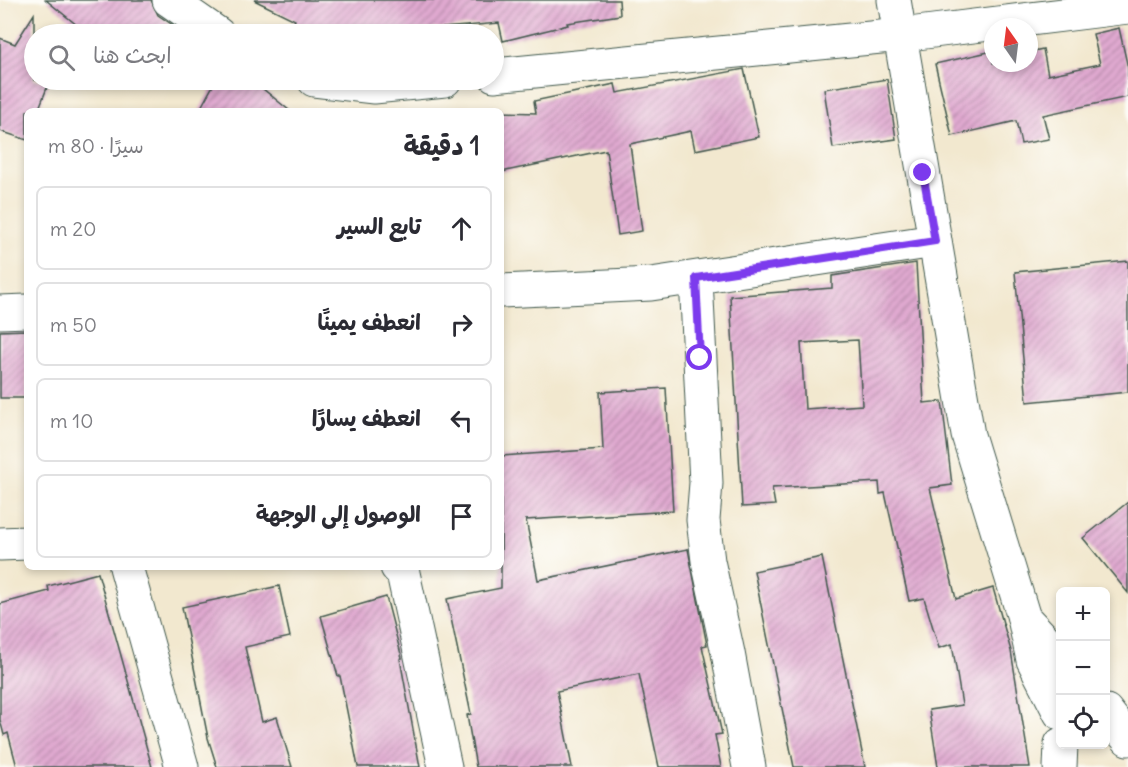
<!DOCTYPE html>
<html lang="ar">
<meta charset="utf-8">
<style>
body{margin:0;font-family:Delius,"Playpen Sans Arabic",sans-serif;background:#f2f2f3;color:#2b2b33;direction:rtl}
.controls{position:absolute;right:18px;bottom:18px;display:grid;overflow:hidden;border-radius:9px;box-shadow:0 3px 9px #0003}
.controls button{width:54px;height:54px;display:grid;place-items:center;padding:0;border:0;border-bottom:2px solid #e1e1e2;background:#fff;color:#2b2b33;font:30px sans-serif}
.compass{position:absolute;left:984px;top:18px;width:54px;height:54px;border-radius:50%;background:#fff;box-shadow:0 3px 9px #0003;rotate:346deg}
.stop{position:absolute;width:18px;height:18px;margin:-14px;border:4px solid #7c3aed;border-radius:50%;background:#fff}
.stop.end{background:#7c3aed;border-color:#fff;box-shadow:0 2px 6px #0008}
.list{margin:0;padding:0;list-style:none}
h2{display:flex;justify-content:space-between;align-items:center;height:78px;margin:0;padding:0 24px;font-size:26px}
h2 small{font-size:20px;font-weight:400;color:#7c7c81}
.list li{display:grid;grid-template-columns:39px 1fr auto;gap:18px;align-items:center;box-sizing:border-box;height:84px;margin:0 12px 12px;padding:0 12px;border:2px solid #e1e1e2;border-radius:9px}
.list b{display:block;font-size:22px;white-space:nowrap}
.list em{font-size:20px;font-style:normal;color:#7c7c81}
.icon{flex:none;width:33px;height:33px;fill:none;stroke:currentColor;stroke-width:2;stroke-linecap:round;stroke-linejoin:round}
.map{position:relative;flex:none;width:1128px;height:767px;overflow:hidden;direction:ltr}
.search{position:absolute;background:#fff;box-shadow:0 3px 9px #0003;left:24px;top:24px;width:480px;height:66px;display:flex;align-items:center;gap:15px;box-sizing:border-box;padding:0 21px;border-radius:33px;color:#7c7c81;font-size:22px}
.panel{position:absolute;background:#fff;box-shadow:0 3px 9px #0003;left:24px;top:108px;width:480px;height:462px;border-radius:9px;direction:rtl}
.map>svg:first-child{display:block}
.building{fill:url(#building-hatch);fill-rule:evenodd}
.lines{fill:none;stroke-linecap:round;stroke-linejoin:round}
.minor-casing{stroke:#3f574b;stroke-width:35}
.minor{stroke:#fff;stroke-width:33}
.route{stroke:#7c3aed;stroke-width:8}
</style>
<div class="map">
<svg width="1128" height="767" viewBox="0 0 1128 767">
<defs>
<pattern id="building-hatch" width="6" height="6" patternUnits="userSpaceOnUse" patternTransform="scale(1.5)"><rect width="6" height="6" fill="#e0a9d0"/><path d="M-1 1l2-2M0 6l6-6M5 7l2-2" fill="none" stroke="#b58baa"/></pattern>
</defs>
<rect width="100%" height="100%" fill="#fdfcf7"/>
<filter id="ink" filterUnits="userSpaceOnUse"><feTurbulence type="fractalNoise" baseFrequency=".0167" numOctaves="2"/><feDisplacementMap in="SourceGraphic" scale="12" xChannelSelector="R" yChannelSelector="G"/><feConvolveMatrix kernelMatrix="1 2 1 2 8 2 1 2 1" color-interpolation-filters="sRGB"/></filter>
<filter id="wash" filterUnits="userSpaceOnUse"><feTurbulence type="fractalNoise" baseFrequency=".008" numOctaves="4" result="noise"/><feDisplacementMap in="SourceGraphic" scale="24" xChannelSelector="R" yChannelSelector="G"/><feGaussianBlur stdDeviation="1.35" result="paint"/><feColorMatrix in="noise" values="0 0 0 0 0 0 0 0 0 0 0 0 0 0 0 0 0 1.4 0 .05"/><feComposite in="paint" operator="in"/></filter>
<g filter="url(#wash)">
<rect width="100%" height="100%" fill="#f2e8cf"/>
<g id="blocks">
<g class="building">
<path d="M46 0H151L158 15 186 34H88Z"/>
<path d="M254 0H619L620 15 567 23 568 25 503 41 499 23 399 32 398 34H288L295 20Z"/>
<path d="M34 14V80H50L38 111H27V140L0 131V38L15 44Z"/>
<path d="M1119 28 1128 68V97L1043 115 1049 139 1021 144 1016 121 952 136 935 64 993 51V63H1029V52L1043 49 1048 75 1100 64 1093 34Z"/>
<path d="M744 69 759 137 695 150 691 131 630 144 642 231 618 235 606 150 501 172V112L536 113 534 101 615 84 617 93Z"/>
<path d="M887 79 896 139 833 148 824 89Z"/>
<path d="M216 80H252L290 111H199Z"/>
<path d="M1128 261V392L1027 402 1015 272Z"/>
<path d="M916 263 924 403 942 401 952 485 930 488 956 599 993 588 1011 651 1030 767H938L929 710 962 705 952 644 939 648 924 598 909 601 885 493 880 494 879 482 772 488 775 505 742 507 730 296 832 288V276ZM858 340 862 405 805 409 801 343Z"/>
<path d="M27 330V398H0V331Z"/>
<path d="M666 388 673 511 526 520 538 580 688 549 707 645 702 646 722 734 715 735 721 767H659L639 674 557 691 572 767H476L467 715 471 714 447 599 501 588V456L603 449 600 392Z"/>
<path d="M1128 502V593L1083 538Z"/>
<path d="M822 557 865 767H794L754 571Z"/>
<path d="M98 573 152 767H17L8 733 4 735 0 720V604L49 591 48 586Z"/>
<path d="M279 586 290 637 245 647 262 722 277 717 292 767H217L208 738 182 607Z"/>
<path d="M386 597 402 658 400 659 420 767H358L340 676H338L321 616Z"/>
</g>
</g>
</g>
<g filter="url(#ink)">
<use href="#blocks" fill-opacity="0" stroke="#3f574b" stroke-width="1.5"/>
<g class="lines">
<defs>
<g id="minor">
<path d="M169 0 218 34"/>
<path d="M894 0 968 435 1024 618 1060 656"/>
<path d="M494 75 901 35 1128 7"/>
<path d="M314 80 374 87 445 80"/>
<path d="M696 278 706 483 703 520 708 561 728 653 749 767"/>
<path d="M501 291 651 284 935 241"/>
<path d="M0 312 27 311"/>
<path d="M0 544 27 543"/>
<path d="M126 567 182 767"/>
<path d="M397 567 403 573 445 767"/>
<path d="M1024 618 1033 660 1060 713"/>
<path d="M1106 711 1128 739"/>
<path d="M1060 767 1061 744"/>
</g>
</defs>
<use href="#minor" class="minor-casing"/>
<use href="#minor" class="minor"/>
</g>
</g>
<g class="lines" filter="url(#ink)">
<path class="route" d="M700 358 696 278 935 241 923 173"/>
</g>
</svg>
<div class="controls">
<button>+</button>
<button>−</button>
<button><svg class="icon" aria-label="locate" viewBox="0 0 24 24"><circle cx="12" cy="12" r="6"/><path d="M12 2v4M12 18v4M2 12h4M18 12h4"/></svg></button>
</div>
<svg class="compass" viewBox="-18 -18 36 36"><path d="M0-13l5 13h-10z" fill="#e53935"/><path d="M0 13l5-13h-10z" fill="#7c7c81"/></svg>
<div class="stop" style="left:700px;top:358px"></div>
<div class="stop end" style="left:923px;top:173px"></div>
<div class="search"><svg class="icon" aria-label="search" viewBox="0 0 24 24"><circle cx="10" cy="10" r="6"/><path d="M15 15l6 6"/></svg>ابحث هنا</div>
<section class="panel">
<h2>1 دقيقة<small>سيرًا · 80 m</small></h2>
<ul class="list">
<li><svg class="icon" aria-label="ahead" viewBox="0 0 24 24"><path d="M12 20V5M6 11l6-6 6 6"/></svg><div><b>تابع السير</b></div><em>20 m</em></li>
<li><svg class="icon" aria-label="right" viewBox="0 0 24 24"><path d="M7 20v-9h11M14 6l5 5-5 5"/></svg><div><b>انعطف يمينًا</b></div><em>50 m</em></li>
<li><svg class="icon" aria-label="left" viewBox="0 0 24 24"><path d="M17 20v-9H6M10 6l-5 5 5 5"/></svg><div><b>انعطف يسارًا</b></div><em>10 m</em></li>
<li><svg class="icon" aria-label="arrive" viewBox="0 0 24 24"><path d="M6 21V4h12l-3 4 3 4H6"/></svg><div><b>الوصول إلى الوجهة</b></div></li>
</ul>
</section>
</div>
